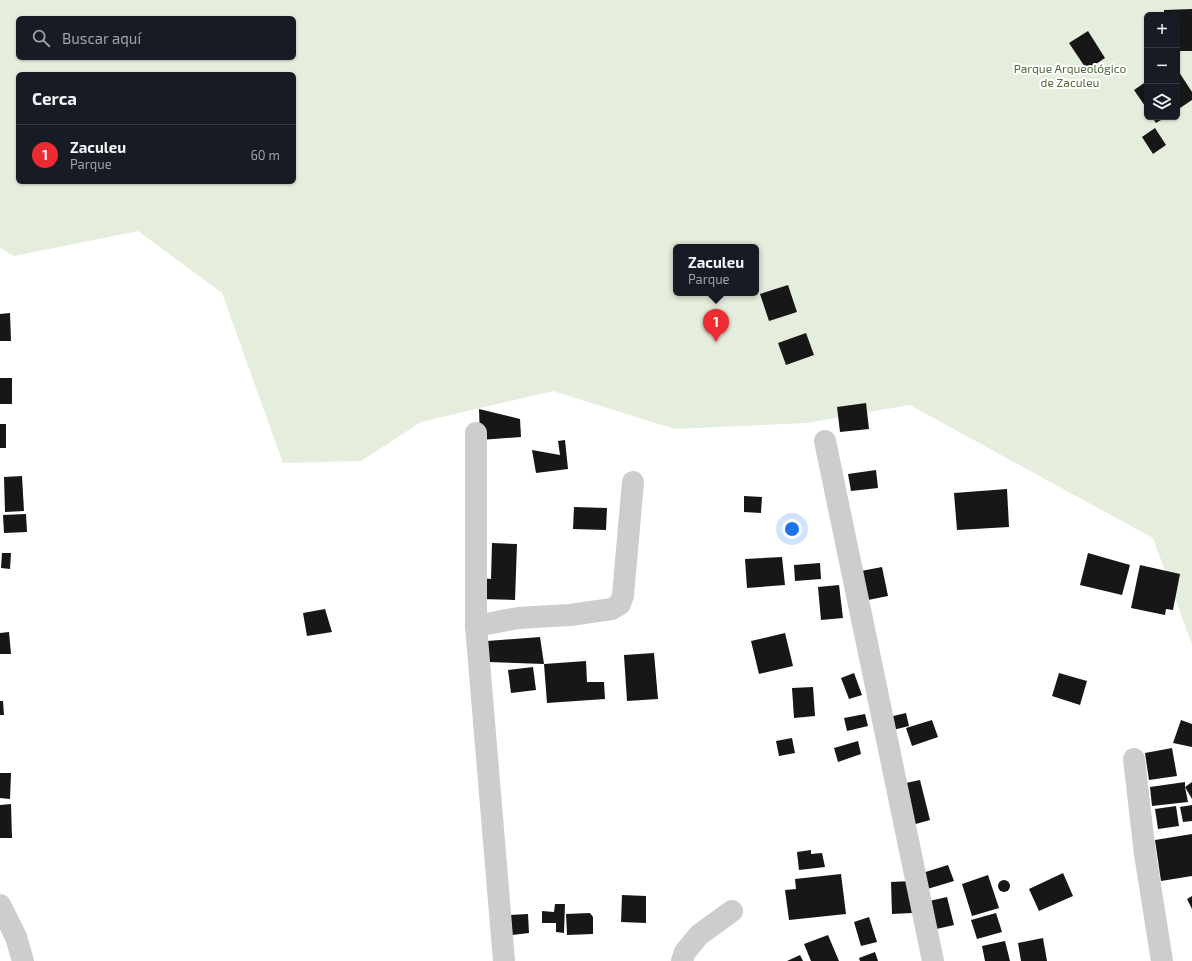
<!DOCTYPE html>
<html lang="es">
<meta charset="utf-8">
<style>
body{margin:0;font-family:"Exo 2",sans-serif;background:#20242c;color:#f1f3f6}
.controls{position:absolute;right:12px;top:12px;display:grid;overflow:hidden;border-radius:6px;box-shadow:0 1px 3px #0004}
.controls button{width:36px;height:36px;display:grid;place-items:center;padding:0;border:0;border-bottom:1px solid #363941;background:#171b24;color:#f1f3f6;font:20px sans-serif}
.you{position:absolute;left:792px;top:529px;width:14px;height:14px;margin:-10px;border:3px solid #fff;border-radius:50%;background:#1a73e8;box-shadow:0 0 0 6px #1a73e833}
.badge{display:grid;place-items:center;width:26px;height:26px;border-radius:50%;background:#ec2c32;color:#fff;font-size:13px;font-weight:700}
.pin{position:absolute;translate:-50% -33px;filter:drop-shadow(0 1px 2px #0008)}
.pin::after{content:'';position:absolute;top:21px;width:14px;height:12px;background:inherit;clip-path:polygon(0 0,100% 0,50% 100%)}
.popup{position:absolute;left:673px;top:244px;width:86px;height:52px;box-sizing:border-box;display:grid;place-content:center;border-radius:6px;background:#171b24;filter:drop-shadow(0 1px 3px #0005);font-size:13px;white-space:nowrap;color:#9ea1a6}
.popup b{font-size:15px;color:#f1f3f6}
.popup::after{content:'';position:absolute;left:50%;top:100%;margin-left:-8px;border:8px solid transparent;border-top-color:#171b24}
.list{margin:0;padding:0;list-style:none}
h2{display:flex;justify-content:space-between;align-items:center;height:52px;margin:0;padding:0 16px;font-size:17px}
h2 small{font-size:13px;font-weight:400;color:#9ea1a6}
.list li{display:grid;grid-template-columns:26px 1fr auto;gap:12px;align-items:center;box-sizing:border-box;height:60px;padding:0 16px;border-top:1px solid #363941}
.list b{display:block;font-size:15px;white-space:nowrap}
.list p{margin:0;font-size:13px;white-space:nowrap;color:#9ea1a6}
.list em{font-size:13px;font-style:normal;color:#9ea1a6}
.icon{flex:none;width:22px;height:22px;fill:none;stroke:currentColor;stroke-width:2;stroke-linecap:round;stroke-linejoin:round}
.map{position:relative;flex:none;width:1192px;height:961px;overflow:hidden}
.search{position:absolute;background:#171b24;box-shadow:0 1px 3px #0004;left:16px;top:16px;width:280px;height:44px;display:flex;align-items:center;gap:10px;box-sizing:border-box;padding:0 14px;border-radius:6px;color:#9ea1a6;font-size:15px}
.panel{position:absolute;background:#171b24;box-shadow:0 1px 3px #0004;left:16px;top:72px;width:280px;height:112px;border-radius:6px}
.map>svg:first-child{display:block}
.green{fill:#e5eddd;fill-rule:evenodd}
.building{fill:#171717}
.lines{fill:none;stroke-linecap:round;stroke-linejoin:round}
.minor{stroke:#cdcdcd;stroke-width:22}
.labels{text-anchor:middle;stroke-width:4;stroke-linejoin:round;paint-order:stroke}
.park-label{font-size:12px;fill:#506e3b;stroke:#fff}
</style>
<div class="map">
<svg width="1192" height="961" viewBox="0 0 1192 961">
<rect width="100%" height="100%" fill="#fff"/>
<path class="green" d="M0 0H1192V645L1153 538 1023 467 910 405 806 423 675 429 553 391 421 422 361 461 283 463 222 293 138 231 14 256 0 248ZM1147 15H1177V117H1147ZM18 18H294V58H18ZM18 74H294V182H18ZM676 247H756V293H676Z"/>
<g class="building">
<path d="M1192 9V51H1177V15H1164V10Z"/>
<path d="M1088 31 1105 58 1087 70 1069 43Z"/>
<path d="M1177 69 1192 92V100L1177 110Z"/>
<path d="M1147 81V109L1134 90Z"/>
<path d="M1152 117H1166L1156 123Z"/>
<path d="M1155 128 1166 145 1153 154 1142 137Z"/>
<path d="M788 285 797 312 769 321 760 294Z"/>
<path d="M10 313 11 341H0V314Z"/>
<path d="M806 333 814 355 786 365 778 343Z"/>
<rect x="0" y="378" width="12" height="26"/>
<path d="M866 403 869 429 840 432 837 407Z"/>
<path d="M479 409 520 419 521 437 480 440Z"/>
<rect x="0" y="424" width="6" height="24"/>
<path d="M565 440 568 469 536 473 532 450 560 455 558 441Z"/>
<path d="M876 470 878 488 851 491 848 474Z"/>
<path d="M22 476 24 511 5 512 4 477Z"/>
<path d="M1007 489 1009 527 957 530 954 493Z"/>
<path d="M744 496 762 497 761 513 744 512Z"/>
<path d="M574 507 607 508 606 530 573 529Z"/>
<path d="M26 514 27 532 4 533 3 515Z"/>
<path d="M492 543 517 544 515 600 479 599V578L491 579Z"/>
<path d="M2 553H11L10 569 1 568Z"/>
<path d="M1088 553 1130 565 1122 595 1080 585Z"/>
<path d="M782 557 785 585 747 588 745 559Z"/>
<path d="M820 563 821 579 795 581 794 565Z"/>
<path d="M1140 565 1180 574 1173 610 1166 609 1165 615 1131 608Z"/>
<path d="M882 567 888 596 863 601 856 572Z"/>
<path d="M839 585 843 618 821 620 818 587Z"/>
<path d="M325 609 332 632 307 636 303 613Z"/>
<path d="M9 632 11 654H0V633Z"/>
<path d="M785 633 793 666 759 674 751 641Z"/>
<path d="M540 637 544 664 488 662 487 641Z"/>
<path d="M654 653 658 699 627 701 624 655Z"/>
<path d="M586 661 587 682H604L605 699 547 703 544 664Z"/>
<path d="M533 667 536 690 511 693 508 670Z"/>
<path d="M854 673 862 695 849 699 841 678Z"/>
<path d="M1059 673 1087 681 1080 705 1052 696Z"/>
<path d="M813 687 815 716 794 718 792 688Z"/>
<path d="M0 701H3L4 715H0Z"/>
<path d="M906 713 909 726 893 730 889 717Z"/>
<path d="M865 714 868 726 847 731 844 718Z"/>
<path d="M932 720 938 737 912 746 906 728Z"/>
<path d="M1181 720 1192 724V747L1173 743Z"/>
<path d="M792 738 795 753 779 756 776 741Z"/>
<path d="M858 741 861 754 838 762 834 748Z"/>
<path d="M1172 748 1177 776 1149 780 1145 753Z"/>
<path d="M0 773H11L10 799 0 798Z"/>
<path d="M920 780 930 820 912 825 901 784Z"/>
<path d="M1185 782V787L1188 802 1152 806 1150 787Z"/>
<path d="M1192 782V799L1185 787Z"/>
<path d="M11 804 12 838H0V805Z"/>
<path d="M1192 805V821L1183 822 1180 807Z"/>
<path d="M1176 806 1179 826 1158 829 1155 809Z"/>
<path d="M1192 834V876L1161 881 1155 840Z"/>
<path d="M811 850V854L822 853 825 867 799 870 797 852Z"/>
<path d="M948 865 954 881 924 890 919 874Z"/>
<path d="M1063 873 1073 896 1039 911 1029 889Z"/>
<path d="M841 874 846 914 789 920 785 890 796 889 795 879Z"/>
<path d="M988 875 999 908 972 916 962 884Z"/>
<circle cx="1004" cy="886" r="6"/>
<path d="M911 881 912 913 892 914 891 882Z"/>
<path d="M622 895 646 896V923L621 922Z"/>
<path d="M1192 896V909L1187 899Z"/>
<path d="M947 897 954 925 932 930 925 902Z"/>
<path d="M555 904H565L564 933 556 932V923H542V911L554 912Z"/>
<path d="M590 913 593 917V934L567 935 566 914Z"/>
<path d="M996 913 1002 932 977 939 971 920Z"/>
<path d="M528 914 529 933 512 935 510 915Z"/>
<path d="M869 917 877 942 861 946 854 922Z"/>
<path d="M828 935 839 961H811L804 944Z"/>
<path d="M1043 938 1047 961H1021L1018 943Z"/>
<path d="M1005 941 1010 961H985L982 946Z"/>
<path d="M875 952 878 961H860L859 958Z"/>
<path d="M800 955 803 961H787Z"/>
</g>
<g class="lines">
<g class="minor">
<path d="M476 433V626L504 961"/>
<path d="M825 441 933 961"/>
<path d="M476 626 518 618 570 615 612 609 620 604 623 595 633 482"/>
<path d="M1134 759 1145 854 1162 961"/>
<path d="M0 905 16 937 23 961"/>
<path d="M682 961 685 952 699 935 732 911"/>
</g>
</g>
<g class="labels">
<g class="park-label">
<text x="1070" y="73">Parque Arqueológico<tspan x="1070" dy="14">de Zaculeu</tspan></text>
</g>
</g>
</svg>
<div class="controls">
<button>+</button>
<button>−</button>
<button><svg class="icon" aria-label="layers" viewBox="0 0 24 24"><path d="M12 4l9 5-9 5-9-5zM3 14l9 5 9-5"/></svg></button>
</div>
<div class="you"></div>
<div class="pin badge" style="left:716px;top:342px">1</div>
<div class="popup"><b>Zaculeu</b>Parque</div>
<div class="search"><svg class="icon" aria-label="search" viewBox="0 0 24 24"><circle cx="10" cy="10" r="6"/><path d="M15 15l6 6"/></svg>Buscar aquí</div>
<section class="panel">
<h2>Cerca<small></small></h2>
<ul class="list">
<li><span class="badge">1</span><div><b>Zaculeu</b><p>Parque</p></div><em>60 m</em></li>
</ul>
</section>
</div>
